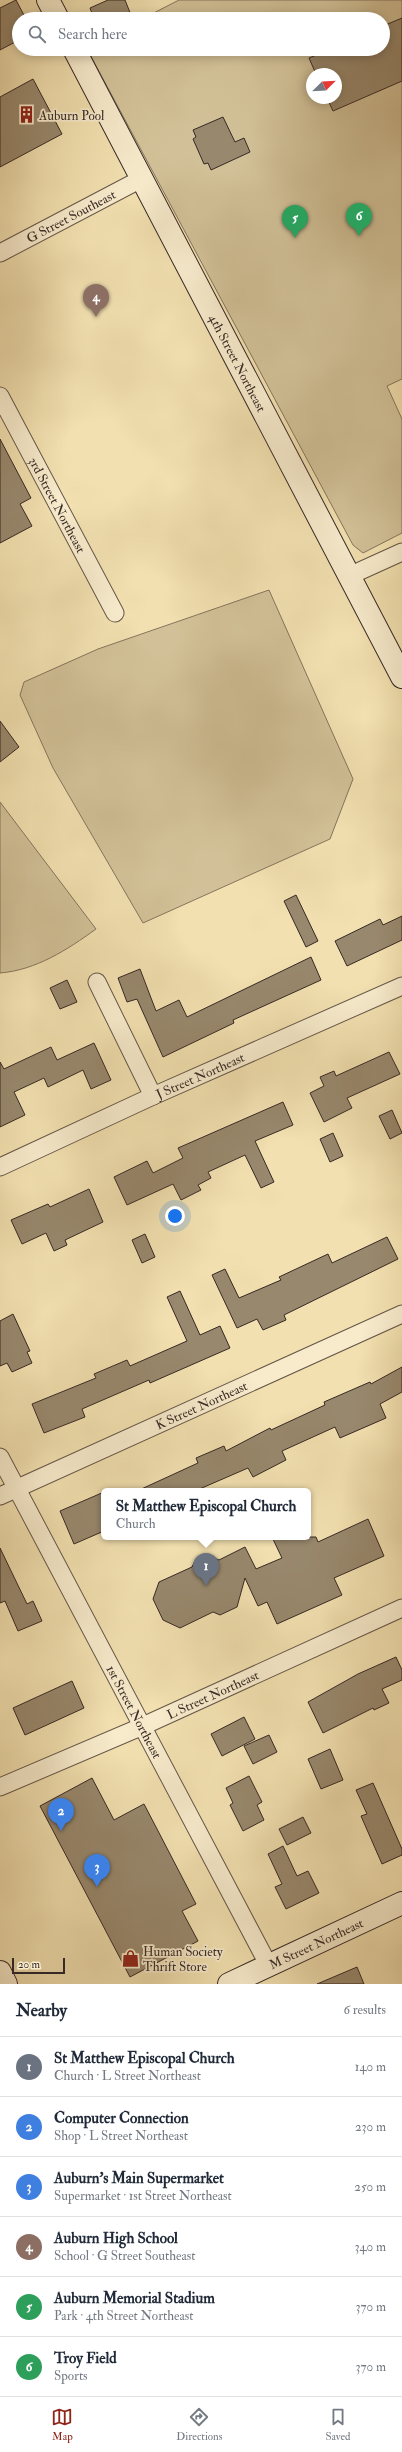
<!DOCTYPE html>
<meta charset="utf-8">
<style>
body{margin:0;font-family:"IM FELL Double Pica",serif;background:#f6f6f7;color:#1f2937}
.compass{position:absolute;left:306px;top:68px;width:36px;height:36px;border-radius:50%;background:#fff;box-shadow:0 2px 10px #0003;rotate:66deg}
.scale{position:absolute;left:12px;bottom:10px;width:53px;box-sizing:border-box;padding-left:4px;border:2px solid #372925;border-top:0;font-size:11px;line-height:14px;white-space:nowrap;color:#372925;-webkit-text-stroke:3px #f7ebcc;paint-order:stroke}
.you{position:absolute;left:175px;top:1216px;width:14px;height:14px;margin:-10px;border:3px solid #fff;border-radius:50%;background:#1a73e8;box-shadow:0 0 0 6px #1a73e833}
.badge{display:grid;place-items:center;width:26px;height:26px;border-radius:50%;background:#8f2418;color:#fff;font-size:13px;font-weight:700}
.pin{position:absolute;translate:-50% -33px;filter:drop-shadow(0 1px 2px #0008)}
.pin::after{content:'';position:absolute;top:21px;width:14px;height:12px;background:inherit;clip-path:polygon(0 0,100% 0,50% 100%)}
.popup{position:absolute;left:101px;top:1488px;width:210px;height:52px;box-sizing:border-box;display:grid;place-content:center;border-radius:6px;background:#fff;filter:drop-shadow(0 1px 3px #0005);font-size:13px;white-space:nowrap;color:#747a83}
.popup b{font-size:15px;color:#1f2937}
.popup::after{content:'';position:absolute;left:50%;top:100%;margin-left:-8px;border:8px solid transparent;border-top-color:#fff}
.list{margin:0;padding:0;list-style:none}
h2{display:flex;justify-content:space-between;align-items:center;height:52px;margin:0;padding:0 16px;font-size:17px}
h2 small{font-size:13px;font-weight:400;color:#747a83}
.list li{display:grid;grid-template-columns:26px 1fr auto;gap:12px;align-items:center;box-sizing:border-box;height:60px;padding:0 16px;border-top:1px solid #e0e1e3}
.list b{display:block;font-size:15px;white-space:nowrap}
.list p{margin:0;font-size:13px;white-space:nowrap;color:#747a83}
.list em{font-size:13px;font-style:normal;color:#747a83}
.icon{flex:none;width:22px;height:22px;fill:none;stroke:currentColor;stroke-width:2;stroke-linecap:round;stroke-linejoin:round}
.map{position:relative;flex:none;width:402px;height:1984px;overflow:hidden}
.search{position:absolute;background:#fff;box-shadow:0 2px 10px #0003;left:12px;right:12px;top:12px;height:44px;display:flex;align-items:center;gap:10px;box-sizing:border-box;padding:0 14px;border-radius:22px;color:#747a83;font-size:15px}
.sheet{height:412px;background:#fff}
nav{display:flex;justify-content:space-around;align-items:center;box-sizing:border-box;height:56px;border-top:1px solid #e0e1e3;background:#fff;font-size:11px;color:#747a83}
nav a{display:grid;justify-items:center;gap:2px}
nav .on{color:#8f2418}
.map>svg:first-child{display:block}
.green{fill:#d2c198;stroke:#84755e;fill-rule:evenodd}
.building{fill:#98886d;stroke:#372925}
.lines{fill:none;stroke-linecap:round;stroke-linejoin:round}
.street-casing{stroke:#665748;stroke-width:19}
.secondary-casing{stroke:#372925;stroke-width:24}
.street{stroke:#f7ebcc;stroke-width:17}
.secondary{stroke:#f7ebcc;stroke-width:22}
.labels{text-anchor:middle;stroke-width:3.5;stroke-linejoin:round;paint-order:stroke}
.poi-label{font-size:13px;fill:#372925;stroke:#f7ebcc;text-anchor:start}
.street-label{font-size:13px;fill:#372925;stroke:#f7ebcc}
</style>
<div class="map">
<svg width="402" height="1984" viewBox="0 0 402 1984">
<rect width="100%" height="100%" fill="#f2e0b0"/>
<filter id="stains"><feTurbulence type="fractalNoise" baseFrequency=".005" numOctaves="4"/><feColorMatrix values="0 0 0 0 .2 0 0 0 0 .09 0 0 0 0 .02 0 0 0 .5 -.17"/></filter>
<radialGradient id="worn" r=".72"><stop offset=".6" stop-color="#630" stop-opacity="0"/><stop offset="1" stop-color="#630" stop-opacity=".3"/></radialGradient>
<g class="green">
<path d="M179 0H402V379L387 386 402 419V533L363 553 353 545 87 49H383V19H142ZM312 74H336V98H312Z"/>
<path d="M269 590 353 779 330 839 143 923 53 768 20 695 24 682 98 649Z"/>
<path d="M0 802 96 929C67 950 36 970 0 973Z"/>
</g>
<g class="building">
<path d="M16 0 26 19H19V40L0 50V8Z"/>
<path d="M108 0H125L131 15 122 19H94L90 8Z"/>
<path d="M402 18V81L333 111 327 98H336V74H316L309 58 331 49H383V26Z"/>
<path d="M33 79 62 134 0 167V97Z"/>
<path d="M223 117 235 142 244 138 250 152 211 170 208 163 204 164 193 139 196 137 193 130Z"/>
<path d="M0 439 31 498 20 504 32 526 0 543Z"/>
<path d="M0 721 19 747 0 762Z"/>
<path d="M296 895 318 941 306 947 284 901Z"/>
<path d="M402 916V940L347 966 335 941 380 919 383 925Z"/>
<path d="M311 957 321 980 233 1020 234 1023 163 1057 137 999 127 1002 118 978 140 969 156 1011 179 1000 187 1017Z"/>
<path d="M67 980 77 1002 60 1009 50 988Z"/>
<path d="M94 1043 111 1080 91 1089 83 1070 48 1087 44 1078 14 1092 25 1115 0 1127V1062L4 1069 51 1047 57 1060Z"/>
<path d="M389 1052 400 1074 347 1098 352 1108 324 1122 310 1093 324 1086 320 1077 334 1071 336 1076Z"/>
<path d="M283 1102 293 1125 255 1141 274 1182 261 1188 245 1155 208 1172 211 1178 198 1185 201 1190 181 1200 173 1184 127 1205 114 1177 147 1161 153 1173 183 1158 178 1148Z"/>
<path d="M392 1110 402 1133 390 1139 379 1116Z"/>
<path d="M333 1133 343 1156 330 1162 320 1139Z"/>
<path d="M89 1189 103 1222 65 1240 67 1245 54 1251 46 1233 22 1244 11 1220 48 1204 50 1207Z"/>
<path d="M145 1234 155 1257 142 1263 132 1240Z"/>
<path d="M387 1237 398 1259 284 1315 286 1320 263 1330 257 1319 237 1328 212 1275 225 1269 239 1298 281 1280 279 1277 328 1254 332 1263Z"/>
<path d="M180 1291 200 1335 220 1326 230 1348 150 1383 149 1380 82 1409 85 1417 44 1433 32 1404 96 1378 94 1374 127 1360 130 1366 187 1341 167 1297Z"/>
<path d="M13 1314 30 1351 27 1352 32 1363 12 1372 7 1363 0 1366V1321Z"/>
<path d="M402 1367V1392L380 1404 386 1418 340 1438 335 1427 282 1451 286 1460 253 1477 248 1468 195 1491H137L198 1463 196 1458 224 1446 226 1451 270 1428 271 1430 325 1405 324 1402 370 1382 371 1384Z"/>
<path d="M104 1492V1531L74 1544 60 1511Z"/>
<path d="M368 1519 384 1556 334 1578 342 1595 277 1624 267 1602 258 1606 245 1578 237 1607 220 1615 213 1612 180 1628 163 1620 153 1599 159 1582 192 1567 195 1561 208 1555 219 1560 245 1547 256 1569 282 1558 272 1537H316L318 1542Z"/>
<path d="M0 1548 27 1604 33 1601 42 1621 18 1631 5 1601 0 1603Z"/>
<path d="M396 1657 402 1670V1680L382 1689 389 1703 374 1710 373 1708 323 1733 308 1702 358 1674Z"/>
<path d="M72 1681 84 1708 25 1735 13 1708Z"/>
<path d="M244 1717 255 1739 222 1756 211 1734Z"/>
<path d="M269 1735 277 1752 253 1764 244 1746Z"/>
<path d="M330 1749 343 1780 321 1789 308 1759Z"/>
<path d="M249 1776 262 1802 257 1805 264 1820 243 1831 230 1805 233 1803 226 1788Z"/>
<path d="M92 1778 114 1820 144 1804 196 1904 182 1911 198 1941 130 1977 40 1806Z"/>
<path d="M373 1783 402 1849V1855L382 1864 361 1816 367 1814 356 1790Z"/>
<path d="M303 1817 311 1833 287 1845 279 1829Z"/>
<path d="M283 1846 297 1876 308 1871 319 1893 286 1909 275 1887 282 1884 268 1854Z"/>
<path d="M357 1967 364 1984H317Z"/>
</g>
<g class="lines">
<defs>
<g id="street">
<path id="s1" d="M0 253 141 179"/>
<path id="s2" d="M0 396 115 613"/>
<path d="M349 576 402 552"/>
<path d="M97 982 153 1096"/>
<path id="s3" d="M0 1167 153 1096 402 986"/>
<path id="s4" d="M0 1457 269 1966"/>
<path id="s5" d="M0 1496 402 1314"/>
<path id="s6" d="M0 1787 143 1726 402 1608"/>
</g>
<g id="secondary">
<path d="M48 0 58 19"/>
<path id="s7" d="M74 49 402 677"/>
<path d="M0 1972 6 1984"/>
<path id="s8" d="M229 1984 402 1903"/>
</g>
</defs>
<use href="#street" class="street-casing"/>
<use href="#secondary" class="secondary-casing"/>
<use href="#street" class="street"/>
<use href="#secondary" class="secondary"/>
</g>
<defs>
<symbol id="building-bare" viewBox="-9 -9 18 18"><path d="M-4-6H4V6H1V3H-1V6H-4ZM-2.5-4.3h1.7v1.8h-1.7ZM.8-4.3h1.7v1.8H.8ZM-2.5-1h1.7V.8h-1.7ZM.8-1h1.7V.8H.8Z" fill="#8f2418" stroke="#f7ebcc" stroke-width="2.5" paint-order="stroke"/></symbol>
<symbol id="shop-bare" viewBox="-9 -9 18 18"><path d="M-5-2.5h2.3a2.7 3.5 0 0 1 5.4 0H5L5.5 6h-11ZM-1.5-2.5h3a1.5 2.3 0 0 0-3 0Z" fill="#8f2418" stroke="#f7ebcc" stroke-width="2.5" paint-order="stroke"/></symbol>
</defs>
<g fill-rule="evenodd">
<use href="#building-bare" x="14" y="102" width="25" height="25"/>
<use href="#shop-bare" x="118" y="1946" width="25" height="25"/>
</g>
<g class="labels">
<g class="poi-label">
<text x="39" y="120">Auburn Pool</text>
<text x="143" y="1956">Human Society<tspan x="143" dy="15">Thrift Store</tspan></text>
</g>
<g class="street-label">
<text dy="5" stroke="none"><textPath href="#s1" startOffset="80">G Street Southeast</textPath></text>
<text dy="5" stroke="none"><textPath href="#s7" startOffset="354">4th Street Northeast</textPath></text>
<text dy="5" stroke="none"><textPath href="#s2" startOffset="123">3rd Street Northeast</textPath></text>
<text dy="5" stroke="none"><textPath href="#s3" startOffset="220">J Street Northeast</textPath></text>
<text dy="5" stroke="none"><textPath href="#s5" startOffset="221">K Street Northeast</textPath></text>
<text dy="5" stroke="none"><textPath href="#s6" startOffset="232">L Street Northeast</textPath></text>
<text dy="5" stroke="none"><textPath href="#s4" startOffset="288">1st Street Northeast</textPath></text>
<text dy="5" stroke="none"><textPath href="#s8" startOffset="96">M Street Northeast</textPath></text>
</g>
</g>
<rect width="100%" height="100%" filter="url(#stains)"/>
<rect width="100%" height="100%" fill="url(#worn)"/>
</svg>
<svg class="compass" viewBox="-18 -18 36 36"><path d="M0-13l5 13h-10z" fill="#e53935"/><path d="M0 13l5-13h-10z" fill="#747a83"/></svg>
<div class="scale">20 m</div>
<div class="you"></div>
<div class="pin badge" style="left:206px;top:1586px;background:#6b7280">1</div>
<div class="popup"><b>St Matthew Episcopal Church</b>Church</div>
<div class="pin badge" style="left:61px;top:1831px;background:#3f7fe0">2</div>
<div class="pin badge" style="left:97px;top:1887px;background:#3f7fe0">3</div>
<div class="pin badge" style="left:96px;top:317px;background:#8d6e63">4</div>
<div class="pin badge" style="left:295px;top:238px;background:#2e9e5b">5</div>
<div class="pin badge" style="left:359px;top:236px;background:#2e9e5b">6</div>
<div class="search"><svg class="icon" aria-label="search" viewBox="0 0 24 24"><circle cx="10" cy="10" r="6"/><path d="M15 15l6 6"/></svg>Search here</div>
</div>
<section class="sheet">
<h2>Nearby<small>6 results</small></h2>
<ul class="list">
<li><span class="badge" style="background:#6b7280">1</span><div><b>St Matthew Episcopal Church</b><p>Church · L Street Northeast</p></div><em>140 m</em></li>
<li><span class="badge" style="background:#3f7fe0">2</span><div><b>Computer Connection</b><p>Shop · L Street Northeast</p></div><em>230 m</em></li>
<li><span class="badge" style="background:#3f7fe0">3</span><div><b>Auburn's Main Supermarket</b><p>Supermarket · 1st Street Northeast</p></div><em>250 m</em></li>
<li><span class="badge" style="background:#8d6e63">4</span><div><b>Auburn High School</b><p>School · G Street Southeast</p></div><em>340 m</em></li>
<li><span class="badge" style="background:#2e9e5b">5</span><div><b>Auburn Memorial Stadium</b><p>Park · 4th Street Northeast</p></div><em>370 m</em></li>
<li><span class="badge" style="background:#2e9e5b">6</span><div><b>Troy Field</b><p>Sports</p></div><em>370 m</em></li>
</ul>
</section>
<nav>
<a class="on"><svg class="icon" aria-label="map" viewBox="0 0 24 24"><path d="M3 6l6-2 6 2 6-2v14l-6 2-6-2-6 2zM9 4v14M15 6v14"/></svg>Map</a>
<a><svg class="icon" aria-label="directions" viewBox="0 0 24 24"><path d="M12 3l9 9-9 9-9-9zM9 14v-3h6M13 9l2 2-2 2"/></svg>Directions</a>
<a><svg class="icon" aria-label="saved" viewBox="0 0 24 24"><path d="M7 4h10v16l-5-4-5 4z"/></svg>Saved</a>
</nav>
